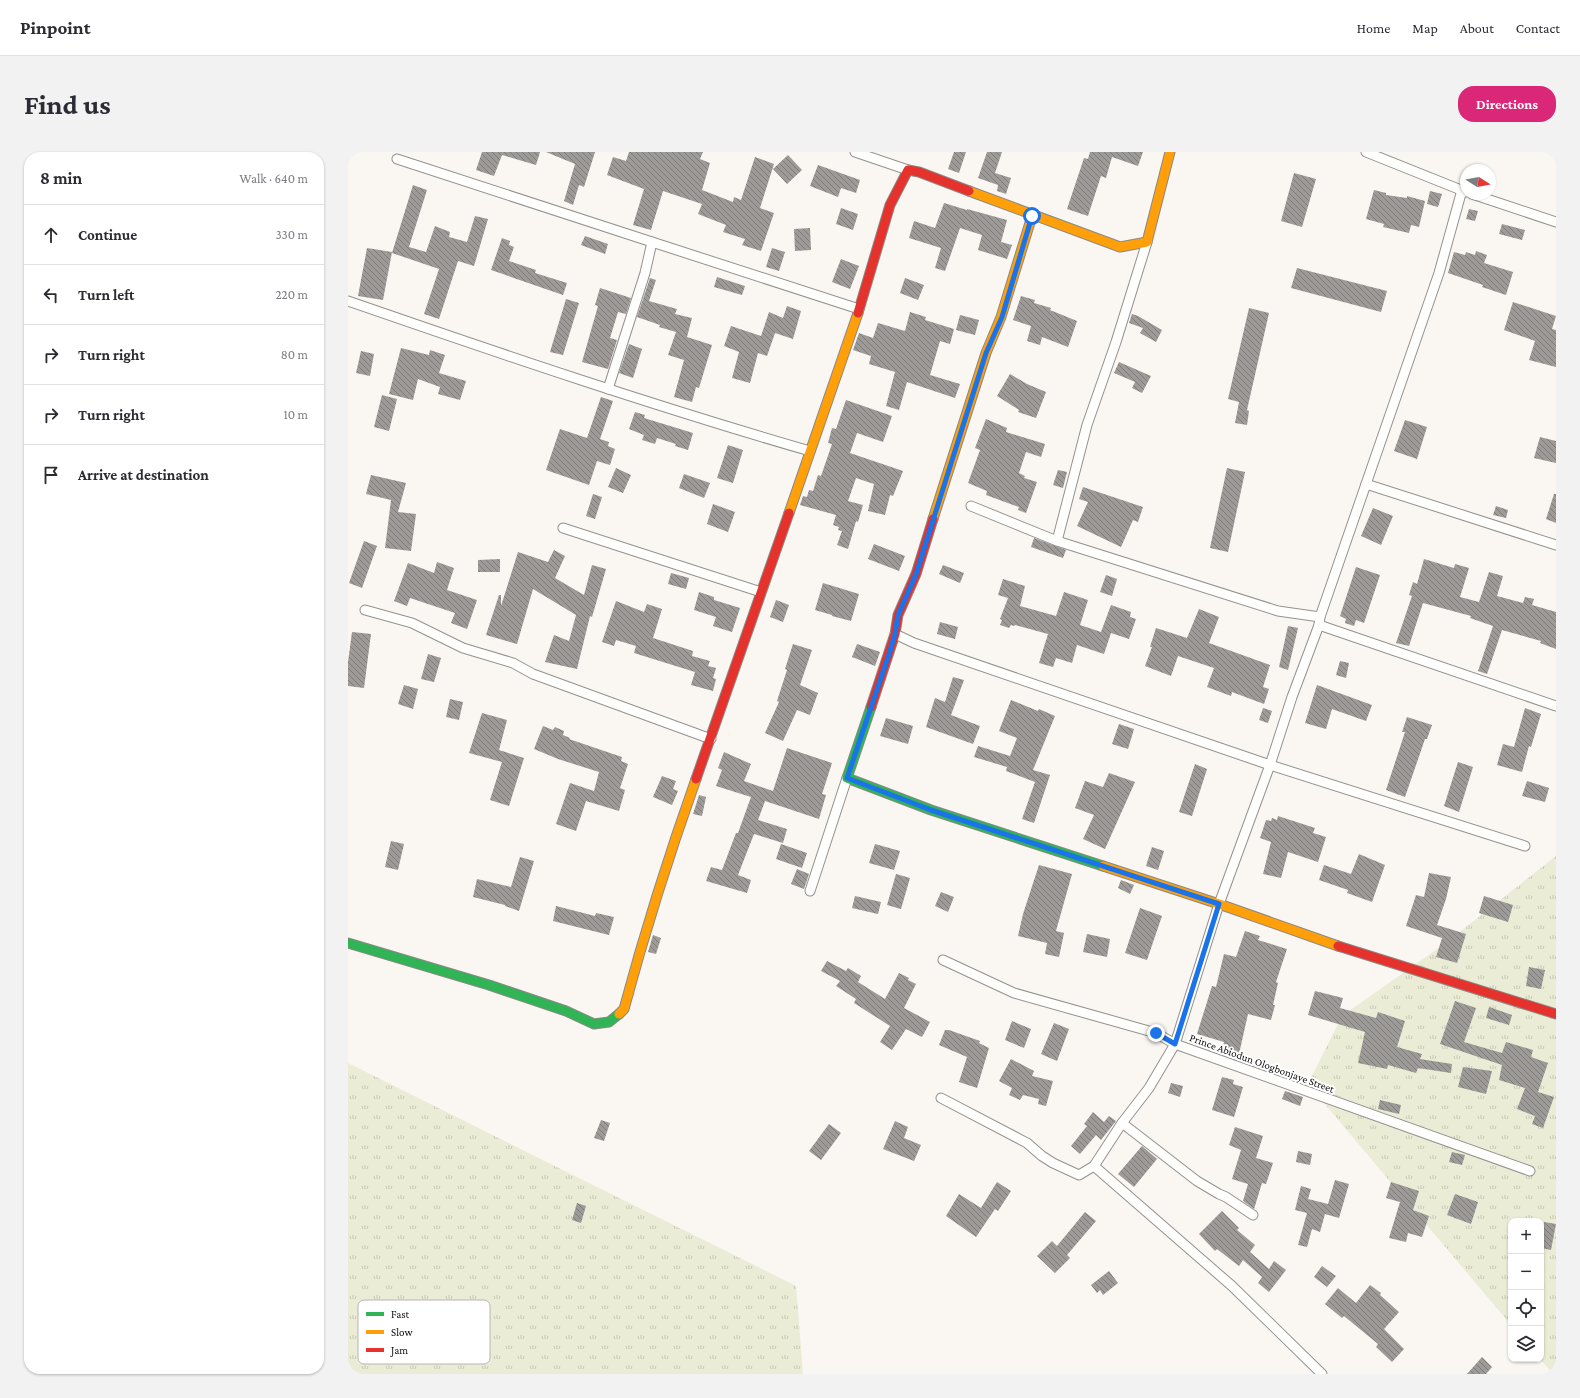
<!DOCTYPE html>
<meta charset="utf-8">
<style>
body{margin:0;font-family:"Crimson Pro",serif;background:#f2f2f3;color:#2b2b33}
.controls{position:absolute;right:12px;bottom:12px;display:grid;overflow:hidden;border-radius:8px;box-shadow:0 1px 3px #0004}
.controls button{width:36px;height:36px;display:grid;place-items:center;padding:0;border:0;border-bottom:1px solid #e1e1e2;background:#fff;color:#2b2b33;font:20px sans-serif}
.compass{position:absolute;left:1112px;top:12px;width:36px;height:36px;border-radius:50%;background:#fff;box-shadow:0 1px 3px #0004;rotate:101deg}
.stop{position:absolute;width:12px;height:12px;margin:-9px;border:3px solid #1a73e8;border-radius:50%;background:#fff}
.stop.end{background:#1a73e8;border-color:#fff;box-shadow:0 1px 4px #0008}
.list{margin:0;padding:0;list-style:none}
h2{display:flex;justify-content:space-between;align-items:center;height:52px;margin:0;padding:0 16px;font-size:17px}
h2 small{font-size:13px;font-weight:400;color:#7c7c81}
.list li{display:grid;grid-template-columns:26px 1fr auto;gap:12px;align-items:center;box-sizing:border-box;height:60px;padding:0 16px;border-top:1px solid #e1e1e2}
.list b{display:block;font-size:15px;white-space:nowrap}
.list em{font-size:13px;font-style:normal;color:#7c7c81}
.icon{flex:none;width:22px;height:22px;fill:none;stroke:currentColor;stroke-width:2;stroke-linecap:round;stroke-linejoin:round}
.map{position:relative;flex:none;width:1208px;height:1222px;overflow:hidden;border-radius:16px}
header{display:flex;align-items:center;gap:24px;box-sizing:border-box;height:56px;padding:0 20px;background:#fff;border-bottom:1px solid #e1e1e2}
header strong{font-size:19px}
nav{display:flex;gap:22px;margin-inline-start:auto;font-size:14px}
.intro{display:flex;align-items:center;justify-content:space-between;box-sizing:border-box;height:96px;padding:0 24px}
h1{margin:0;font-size:28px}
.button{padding:10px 18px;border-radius:16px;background:#db2777;color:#fff;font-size:14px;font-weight:700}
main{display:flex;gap:24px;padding:0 24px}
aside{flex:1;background:#fff;border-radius:16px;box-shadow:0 1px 3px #0004}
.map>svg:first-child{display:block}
.grass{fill:url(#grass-tufts)}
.building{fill:url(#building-back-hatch)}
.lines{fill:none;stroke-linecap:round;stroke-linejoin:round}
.street-casing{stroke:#949290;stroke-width:11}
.fast-casing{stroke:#8a8987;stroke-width:11}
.slow-casing{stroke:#8a8987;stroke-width:11}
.jam-casing{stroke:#8a8987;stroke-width:11}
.street{stroke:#fefefd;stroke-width:9}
.fast{stroke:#30b455;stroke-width:9}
.slow{stroke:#ff9f0a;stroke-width:9}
.jam{stroke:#e5322d;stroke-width:9}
.route{stroke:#1a73e8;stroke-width:5}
.labels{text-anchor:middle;stroke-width:4;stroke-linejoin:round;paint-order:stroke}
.street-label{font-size:11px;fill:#0d0d0d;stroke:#fff}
.key{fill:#fff;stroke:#b6b6b6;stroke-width:1}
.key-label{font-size:11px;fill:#0d0d0d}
</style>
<header>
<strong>Pinpoint</strong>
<nav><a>Home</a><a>Map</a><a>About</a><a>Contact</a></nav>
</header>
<div class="intro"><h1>Find us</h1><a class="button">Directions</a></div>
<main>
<aside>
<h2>8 min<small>Walk · 640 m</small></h2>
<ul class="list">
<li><svg class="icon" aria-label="ahead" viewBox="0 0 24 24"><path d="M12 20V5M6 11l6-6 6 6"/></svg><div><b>Continue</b></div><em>330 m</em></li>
<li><svg class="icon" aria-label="left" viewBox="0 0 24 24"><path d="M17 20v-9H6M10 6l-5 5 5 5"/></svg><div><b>Turn left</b></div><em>220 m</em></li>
<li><svg class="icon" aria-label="right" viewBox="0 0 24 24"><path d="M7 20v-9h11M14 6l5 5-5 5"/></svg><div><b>Turn right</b></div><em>80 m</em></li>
<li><svg class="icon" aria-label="right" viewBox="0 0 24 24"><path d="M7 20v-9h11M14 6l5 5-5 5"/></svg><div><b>Turn right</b></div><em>10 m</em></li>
<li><svg class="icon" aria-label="arrive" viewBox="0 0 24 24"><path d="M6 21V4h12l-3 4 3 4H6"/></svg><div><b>Arrive at destination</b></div></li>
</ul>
</aside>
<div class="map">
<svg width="1208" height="1222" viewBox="0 0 1208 1222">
<defs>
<pattern id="grass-tufts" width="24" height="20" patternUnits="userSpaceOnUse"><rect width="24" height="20" fill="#eaecd5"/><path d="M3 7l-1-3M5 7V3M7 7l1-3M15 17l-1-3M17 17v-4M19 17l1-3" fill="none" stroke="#c8c9b6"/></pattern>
<pattern id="building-back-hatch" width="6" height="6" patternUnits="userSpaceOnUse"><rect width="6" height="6" fill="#9d9a98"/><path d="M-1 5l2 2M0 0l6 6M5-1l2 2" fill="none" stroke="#7e7c7a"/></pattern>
</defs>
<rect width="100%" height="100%" fill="#faf6f2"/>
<g class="grass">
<path d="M1208 704V1222H1205L1192 1207 1193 1069H1163V1173L960 932 994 864 1099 790Z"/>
<path d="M0 911 448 1134 455 1222H0Z"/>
</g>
<g class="building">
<path d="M134 0H192L188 13 154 3 146 24 128 18Z"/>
<path d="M198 0H247L236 35 231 33 225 53 216 49 227 12Z"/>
<path d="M281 0H355L352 7 362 11 354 38 385 50 386 45 393 48 407 5 426 12 412 56 426 61 413 99 394 93 397 87 375 80 378 73 350 62 354 52 315 39 303 78 285 73 296 37 259 23 265 5 278 9Z"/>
<path d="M606 0H618L611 21 600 17Z"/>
<path d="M639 0H654L647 21 663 26 658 42 649 39 650 33 630 26Z"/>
<path d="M742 0H795L790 14 764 5 758 26 753 24 740 64 719 57 736 6 740 7Z"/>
<path d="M440 3 454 18 439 32 425 17Z"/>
<path d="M470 13 512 28 508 41 493 36 490 45 462 34Z"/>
<path d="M946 21 968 27 954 75 933 69Z"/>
<path d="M65 33 79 38 61 95 78 100 87 74 102 80 101 85 119 90 127 64 140 67 126 114 110 109 91 167 76 162 91 117 44 101Z"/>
<path d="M1026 38 1038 41V43L1059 46V44L1077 49 1071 75 1063 73 1061 81 1035 75 1036 72 1018 67Z"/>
<path d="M1082 39 1094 42 1090 55 1079 52Z"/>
<path d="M596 51 619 58V57L659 68 653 90 664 93 659 107 630 98 634 83 612 76 597 119 587 116 593 96 561 86 566 69 587 76Z"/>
<path d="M493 56 510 62 505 78 488 72Z"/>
<path d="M1121 57 1130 59 1127 69 1118 67Z"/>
<path d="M1154 72 1177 78 1174 88 1151 82Z"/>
<path d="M462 76 463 98 447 99 446 77Z"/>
<path d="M237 84 260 92 257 102 233 93Z"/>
<path d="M154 86 162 89 161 93 166 95 161 109 188 118 187 121 219 131 215 143 143 118Z"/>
<path d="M19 96 44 100 35 148 10 144Z"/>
<path d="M424 96 437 100 431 119 418 115Z"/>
<path d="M1128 99 1139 103 1136 111 1165 120 1158 143 1134 135 1135 133 1100 121 1106 100 1117 103 1118 100 1127 103Z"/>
<path d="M493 107 511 114 502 137 484 130Z"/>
<path d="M949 116 1039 139 1033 160 943 136Z"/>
<path d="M369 125 397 134 394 143 366 135Z"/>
<path d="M302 126 308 128 301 149 329 157 327 162 344 166 339 185 364 193 351 236 348 235 344 250 326 245 336 208 320 203 328 180 311 175 312 173 289 165Z"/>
<path d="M557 126 576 133 570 148 552 141Z"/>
<path d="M252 136 283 146 278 162 270 160 262 186 269 188 260 217 234 210 250 154 247 153Z"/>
<path d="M673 144 687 148 686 151 703 156 702 158 729 169 720 195 694 185 692 193 679 189 683 174 665 168Z"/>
<path d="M218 147 231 151 215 203 202 200Z"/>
<path d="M1165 150 1208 164 1204 177 1208 178V215L1181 208 1187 189 1156 178Z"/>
<path d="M439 154 453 159 445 187 427 181 419 204 410 201 402 231 384 226 391 200 376 194 383 174 413 184 421 160 435 166Z"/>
<path d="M901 156 921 161 899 258 901 259 899 273 887 271 891 250 880 247Z"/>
<path d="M562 160 578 165 577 168 606 177 602 192 592 189 582 223 612 232 607 246 559 230 551 258 538 254 547 220 521 212 523 204 505 198 511 181 525 186 530 171 557 179Z"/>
<path d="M784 162 790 164 814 178 808 190 792 181 795 176 781 171Z"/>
<path d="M612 163 631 168 627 183 608 178Z"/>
<path d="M281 192 294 197 285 226 271 221Z"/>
<path d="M53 196 81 203 82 198 97 203 91 221 118 229 112 248 90 242 92 235 70 227 65 248 41 242Z"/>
<path d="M13 199 26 202 22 224 8 221Z"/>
<path d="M771 210 803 224 794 241 784 236 787 230 766 221Z"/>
<path d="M662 222 679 232 698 240 688 266 670 260 671 258 649 244Z"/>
<path d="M34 243 49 247 41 279 26 275Z"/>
<path d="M253 245 265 249 252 287 261 290 260 294 267 297 262 313 249 309 241 333 198 318 212 277 239 286Z"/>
<path d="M498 248 544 264 535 290 509 281 502 301 555 319 545 344 542 343 537 363 520 359 526 332 508 326 500 349 515 353 510 370 508 369 500 397 489 393 494 379 490 378 491 375 485 373 488 363 452 353 455 344 459 345 461 338 465 339 470 323 473 324 484 292 480 291 484 276 488 277Z"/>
<path d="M287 260 297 263 296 266 345 281 340 298 327 294 328 292 309 286 307 292 294 288 296 283 281 277Z"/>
<path d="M638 267 659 276 658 280 697 292 693 305 678 300 671 321 677 324 676 326 689 330 678 361 670 358 671 355 638 343 639 339 620 331 632 298 627 296Z"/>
<path d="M1057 268 1079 275 1069 307 1046 299Z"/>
<path d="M1192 285 1208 289V311L1186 306Z"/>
<path d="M380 293 395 298 385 331 369 326Z"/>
<path d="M268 316 283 323 275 341 260 335Z"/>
<path d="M879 316 897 320 880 400 862 396Z"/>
<path d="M710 318 719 320 715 336 705 333Z"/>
<path d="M336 322 362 331 356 346 331 336Z"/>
<path d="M23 323 58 331 50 360 68 362 63 399 37 396 43 348 18 342Z"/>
<path d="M735 335 795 355 790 370 785 368 773 395 729 374 740 350 731 347Z"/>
<path d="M245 342 254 345 247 367 238 364Z"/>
<path d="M1206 342H1208V371L1198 367Z"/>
<path d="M365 352 387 360 380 380 359 372Z"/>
<path d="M1148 354 1160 358 1158 366 1145 363Z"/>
<path d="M1025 356 1045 364 1033 393 1013 384Z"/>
<path d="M686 386 718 398 715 406 683 395Z"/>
<path d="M16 389 29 394 14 436 1 431Z"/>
<path d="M526 392 557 404 551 419 520 407Z"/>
<path d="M206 398 217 404 207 426 236 443 244 413 258 417 244 465 242 464 229 517 197 510 206 483 221 489 228 463 185 437 169 492 138 483 151 443H153V454L170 400 200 410Z"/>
<path d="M152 407V420H130V408Z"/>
<path d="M1076 407 1106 416 1107 412 1121 416 1112 445 1131 450 1141 420 1155 424 1149 444 1175 451 1177 445 1186 447 1184 453 1208 460V497L1192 491 1193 489 1154 478 1139 522 1130 519 1145 474 1122 466 1123 464 1075 451 1061 494 1048 491 1064 444 1061 443 1065 430 1069 432Z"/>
<path d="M89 410 106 416 99 438 129 448 119 477 103 471 107 461 62 446 59 454 46 449 60 411 86 421Z"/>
<path d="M595 413 616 421 612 431 591 422Z"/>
<path d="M1008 415 1032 423 1016 471 1008 468 1006 474 997 471 998 467 992 464Z"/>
<path d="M323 421 341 426 338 437 320 432Z"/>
<path d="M758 423 769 427 764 444 752 440Z"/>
<path d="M655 427 677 434 672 454 708 464 716 440 740 448 732 473 753 480 763 453 783 460 782 465 788 467 781 487 763 481 756 502 729 493 724 511 708 506 705 515 691 511 700 482 667 473 666 474 663 473 661 476 652 473 654 468 652 467 660 446 650 443Z"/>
<path d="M475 431 511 442 503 469 484 464V463L467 458Z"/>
<path d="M351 440 366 445V448L392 456 384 480 365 474 368 465 346 458Z"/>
<path d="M428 448 441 453 435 470 422 465Z"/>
<path d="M268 449 296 460 299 452 314 457 305 486 345 499 344 504 362 509 360 514 368 516 365 526 368 527 365 539 343 533 347 520 286 501 288 494 268 488 266 494 254 490Z"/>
<path d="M851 457 871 465 861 491 922 513 915 535 921 537 916 552 884 540 883 544 859 535 866 516 830 504 823 524 797 514 804 495H802L808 476 839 486Z"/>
<path d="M592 470 610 475 607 487 589 482Z"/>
<path d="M940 474 950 476 940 518 931 515Z"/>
<path d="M4 480 23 482 16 536 0 534V510Z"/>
<path d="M445 492 464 498 452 533 470 541 462 563 449 558 435 589 417 581 431 550 429 549 439 518 437 517Z"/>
<path d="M509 492 532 500 527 514 504 505Z"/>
<path d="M80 502 93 506 86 530 73 527Z"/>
<path d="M992 509 1001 511 998 526 988 523Z"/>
<path d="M605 525 616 528 603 563 632 574 625 592 578 575 587 546 597 550Z"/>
<path d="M56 533 70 537 65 557 50 552Z"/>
<path d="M969 533 1024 553 1018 569 984 557 978 577 957 571Z"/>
<path d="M102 547 115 550 111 568 98 565Z"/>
<path d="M663 548 690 559 691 557 707 564 685 618 702 623 686 671 674 667 687 630 658 619 659 615 626 605 630 594 662 604 669 586 651 579Z"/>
<path d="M915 556 924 559 920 571 911 568Z"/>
<path d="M1177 556 1193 562 1183 595 1181 594 1174 620 1149 613 1155 592 1166 595Z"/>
<path d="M134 561 159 568 151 598 176 606 161 654 142 648 154 610 121 601Z"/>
<path d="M1059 565 1084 573 1079 587H1077L1057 645 1038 638 1057 580H1054Z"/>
<path d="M538 566 565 574 560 592 532 584Z"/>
<path d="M771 572 786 577 780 597 764 592Z"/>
<path d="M195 574 205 578 207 575 216 579 215 583 222 586 221 587 274 605 273 609 280 612 272 636 277 638 271 659 238 649 228 679 208 672 222 631 246 639 251 620 210 607 186 597Z"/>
<path d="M439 596 484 611 474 642 478 643 471 667 417 649 410 668 439 677 435 691 406 682 390 723 403 728 399 741 358 729 363 715 374 718 388 681H390L403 645 368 634 374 618 370 616 376 600 403 612 396 629 425 639Z"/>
<path d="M1110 610 1125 615 1111 660 1096 654Z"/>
<path d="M847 612 859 617 844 664 831 660Z"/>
<path d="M761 621 787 630 757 697 735 687 746 663 727 656 737 629 755 635Z"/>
<path d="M314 624 328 629 325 637 330 639 324 653 305 645Z"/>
<path d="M1179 629 1201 636 1197 650 1174 644Z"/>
<path d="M351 643 358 645 354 664 345 662Z"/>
<path d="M930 664 967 676 965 681 978 685 970 710 940 700 933 726 915 722 923 690 912 686 918 668 923 669 924 666 929 668Z"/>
<path d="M43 689 56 692 50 718 37 715Z"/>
<path d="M433 692 459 701 454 716 428 707Z"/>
<path d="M527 692 552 699 546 718 521 711Z"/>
<path d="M804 695 816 699 810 718 798 714Z"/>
<path d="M1011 702 1037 713 1024 750 999 741 1000 738 971 728 976 713 1003 722Z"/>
<path d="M172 705 186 709 171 759 157 754V753L125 745 129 727 163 735Z"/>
<path d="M691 713 724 722 708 779 716 781 711 805 697 802 699 791 670 784 675 762Z"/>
<path d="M449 717 461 722 456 737 443 732Z"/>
<path d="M1081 721 1103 725 1098 747 1089 773 1118 782 1109 811 1088 805 1094 786 1058 774 1068 743 1076 745Z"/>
<path d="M548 722 562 726 553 757 539 753Z"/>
<path d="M773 728 786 733 782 742 770 736Z"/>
<path d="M593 740 606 745 600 760 587 754Z"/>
<path d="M507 744 533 750 530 762 504 756Z"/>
<path d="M1136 744 1165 753 1160 770 1131 761Z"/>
<path d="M208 754 247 764 248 761 266 765 261 783 205 769Z"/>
<path d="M792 756 814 764 799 808 777 801Z"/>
<path d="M897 779 912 784 910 788 939 797 928 830 930 831 925 853H927L923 868 900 862 891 902 874 898 876 890 849 882 864 834 868 835 876 802 888 805Z"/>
<path d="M739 782 762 787 759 805 735 800Z"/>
<path d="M305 783 313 786 308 802 300 800Z"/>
<path d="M479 809 498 819 500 816 513 824 510 830 537 847 551 821 561 826 560 828 568 832 556 856 582 870 574 885 558 877 544 898 532 890 542 874 506 851 508 847 488 834 492 829 473 819Z"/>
<path d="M1181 815 1197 818 1193 837 1178 834Z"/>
<path d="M967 839 995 846 992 856 1028 866 1030 860 1057 869 1049 895 1074 902 1072 907 1104 912 1103 921 1070 916 1068 921 1040 913 1039 917 1010 911 1017 880 960 863Z"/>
<path d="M1107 849 1128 856 1116 890 1154 901 1158 890 1185 898 1183 905 1200 911 1190 940 1206 945 1195 976 1184 972 1187 964 1169 957 1177 936 1151 928 1154 913 1092 892Z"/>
<path d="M1141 855 1164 863 1161 873 1138 866Z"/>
<path d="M664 869 683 877 676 896 657 888Z"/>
<path d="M706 871 721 877 709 909 693 902Z"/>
<path d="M597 878H601L632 889 631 891 641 896 629 936 611 930 619 905 591 893Z"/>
<path d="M663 907 686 919 684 924 705 929 698 954 690 952 691 947 675 943 672 948 661 943 664 936 651 929Z"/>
<path d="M1115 915 1144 919 1138 942 1110 935Z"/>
<path d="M874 925 886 928 885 932 895 935 886 965 864 958Z"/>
<path d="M823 931 835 934 832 945 820 941Z"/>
<path d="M937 939 955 945 952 954 934 947Z"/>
<path d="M1032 948 1053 953 1051 962 1030 957Z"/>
<path d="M745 960 756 970 761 964 768 969 753 988 748 983 732 1002 723 994 739 974 736 972Z"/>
<path d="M253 968 262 971 256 989 246 986Z"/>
<path d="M547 969 560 975 556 986 573 993 566 1009 535 997Z"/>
<path d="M481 972 493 981 473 1008 461 999Z"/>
<path d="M887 975 915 984 908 1006 925 1011 918 1032 914 1031 906 1057 895 1049 900 1032 884 1027 893 998 881 993Z"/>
<path d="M794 994 809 1007 786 1035 770 1022Z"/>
<path d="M950 999 964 1002 962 1013 948 1010Z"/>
<path d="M1104 1000 1117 1003 1114 1013 1101 1010Z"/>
<path d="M987 1028 1001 1032 991 1066 977 1062 972 1080 964 1077 959 1095 950 1093 959 1061 947 1058 953 1034 963 1037 960 1047 980 1052Z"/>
<path d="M649 1030 663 1039 650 1059 647 1057 628 1085 598 1064 611 1042 633 1056Z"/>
<path d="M1043 1030 1071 1039 1065 1058 1081 1064 1074 1085 1060 1081 1058 1090 1041 1086 1052 1050 1038 1046Z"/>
<path d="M1107 1042 1130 1050 1123 1072 1099 1063Z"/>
<path d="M229 1051 238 1054 233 1071 224 1068Z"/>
<path d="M874 1059 891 1076 889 1078 907 1093 902 1100 921 1117 926 1109 938 1118 921 1140 910 1131 914 1125 895 1108 891 1114 869 1097 867 1099 851 1082Z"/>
<path d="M737 1060 748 1069 719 1103 722 1106 707 1121 689 1104 704 1089 709 1094Z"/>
<path d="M1196 1070 1208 1072 1203 1098 1193 1096V1074L1195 1075Z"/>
<path d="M974 1114 988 1124 979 1135 966 1125Z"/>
<path d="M761 1119 770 1131 755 1143 752 1138 749 1141 743 1133Z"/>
<path d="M1022 1133 1033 1141 1032 1143 1051 1160 1036 1177 1056 1197 1044 1210 1028 1195 1030 1192 996 1164 994 1166 977 1152 990 1136 1008 1151Z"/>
<path d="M1134 1205 1144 1215 1138 1222H1119Z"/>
</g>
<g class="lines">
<defs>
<g id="street">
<path d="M507 0 560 18"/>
<path d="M1018 0 1118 40"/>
<path d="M49 7 304 90"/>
<path d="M1124 42 1208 70"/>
<path d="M0 149C153 202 306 254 462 299"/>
<path d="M260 237 297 121 304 90 511 157"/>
<path d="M1018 332 1208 393"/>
<path d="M623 354 709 389 930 459 972 465"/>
<path d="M215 376 413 440"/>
<path d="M709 389 739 273 768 190 799 90"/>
<path d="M17 458 64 471 115 496 165 511 185 522 363 587"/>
<path d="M971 473 1208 554"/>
<path d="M547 482 566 491 922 613 1177 694"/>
<path d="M462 739 499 626"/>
<path d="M595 808 666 841 808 881 827 892 1182 1019"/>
<path d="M593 946 679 991 694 1004 705 1011 731 1023 746 1014 774 971 801 936 827 892 871 752 922 613 944 545 971 473 972 465 1091 121 1114 38"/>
<path d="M774 971 849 1029 871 1042 878 1045 905 1063"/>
<path d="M746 1014 884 1134 974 1222"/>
</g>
<g id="fast">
<path d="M523 555 499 626 583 658 755 714"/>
<path d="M0 791 141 833 218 859 246 872 261 870 271 862"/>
</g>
<g id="slow">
<path d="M621 39 772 95 799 90 822 0"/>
<path d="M441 361 510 161"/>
<path d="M585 367 638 201 653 165 684 64"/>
<path d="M755 714 871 752 990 794"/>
<path d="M271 862 276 857C297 779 321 703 348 627"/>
</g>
<g id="jam">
<path d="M510 161 542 53 560 18 571 20 621 39"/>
<path d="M523 555 547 482 550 463 568 422 585 367"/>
<path d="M348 627 441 361"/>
<path d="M990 794 1208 862"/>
</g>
</defs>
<use href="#street" class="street-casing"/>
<use href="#fast" class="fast-casing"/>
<use href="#slow" class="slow-casing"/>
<use href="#jam" class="jam-casing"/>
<use href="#street" class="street"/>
<use href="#fast" class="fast"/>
<use href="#slow" class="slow"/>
<use href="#jam" class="jam"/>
</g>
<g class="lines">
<path class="route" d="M684 64 654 165 638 201 568 422 550 463 547 482 541 502 499 626 583 658 871 752 827 892 808 881"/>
</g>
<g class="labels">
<g class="street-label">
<text transform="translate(914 911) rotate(20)" y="4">Prince Abiodun Ologbonjaye Street</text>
</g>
</g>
<rect x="10" y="1148" width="132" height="64" rx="6" class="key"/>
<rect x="18" y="1160" width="18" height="4" fill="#30b455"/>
<rect x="18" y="1178" width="18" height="4" fill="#ff9f0a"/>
<rect x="18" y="1196" width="18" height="4" fill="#e5322d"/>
<g class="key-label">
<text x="43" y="1166">Fast</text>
<text x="43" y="1184">Slow</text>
<text x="43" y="1202">Jam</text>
</g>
</svg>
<div class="controls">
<button>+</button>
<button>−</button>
<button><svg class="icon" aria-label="locate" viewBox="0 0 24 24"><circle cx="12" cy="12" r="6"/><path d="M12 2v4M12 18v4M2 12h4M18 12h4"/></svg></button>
<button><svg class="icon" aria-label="layers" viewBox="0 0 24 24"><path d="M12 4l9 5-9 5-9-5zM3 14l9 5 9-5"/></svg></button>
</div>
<svg class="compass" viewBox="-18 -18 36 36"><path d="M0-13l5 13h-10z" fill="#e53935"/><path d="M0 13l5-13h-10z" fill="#7c7c81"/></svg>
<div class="stop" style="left:684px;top:64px"></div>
<div class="stop end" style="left:808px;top:881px"></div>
</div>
</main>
